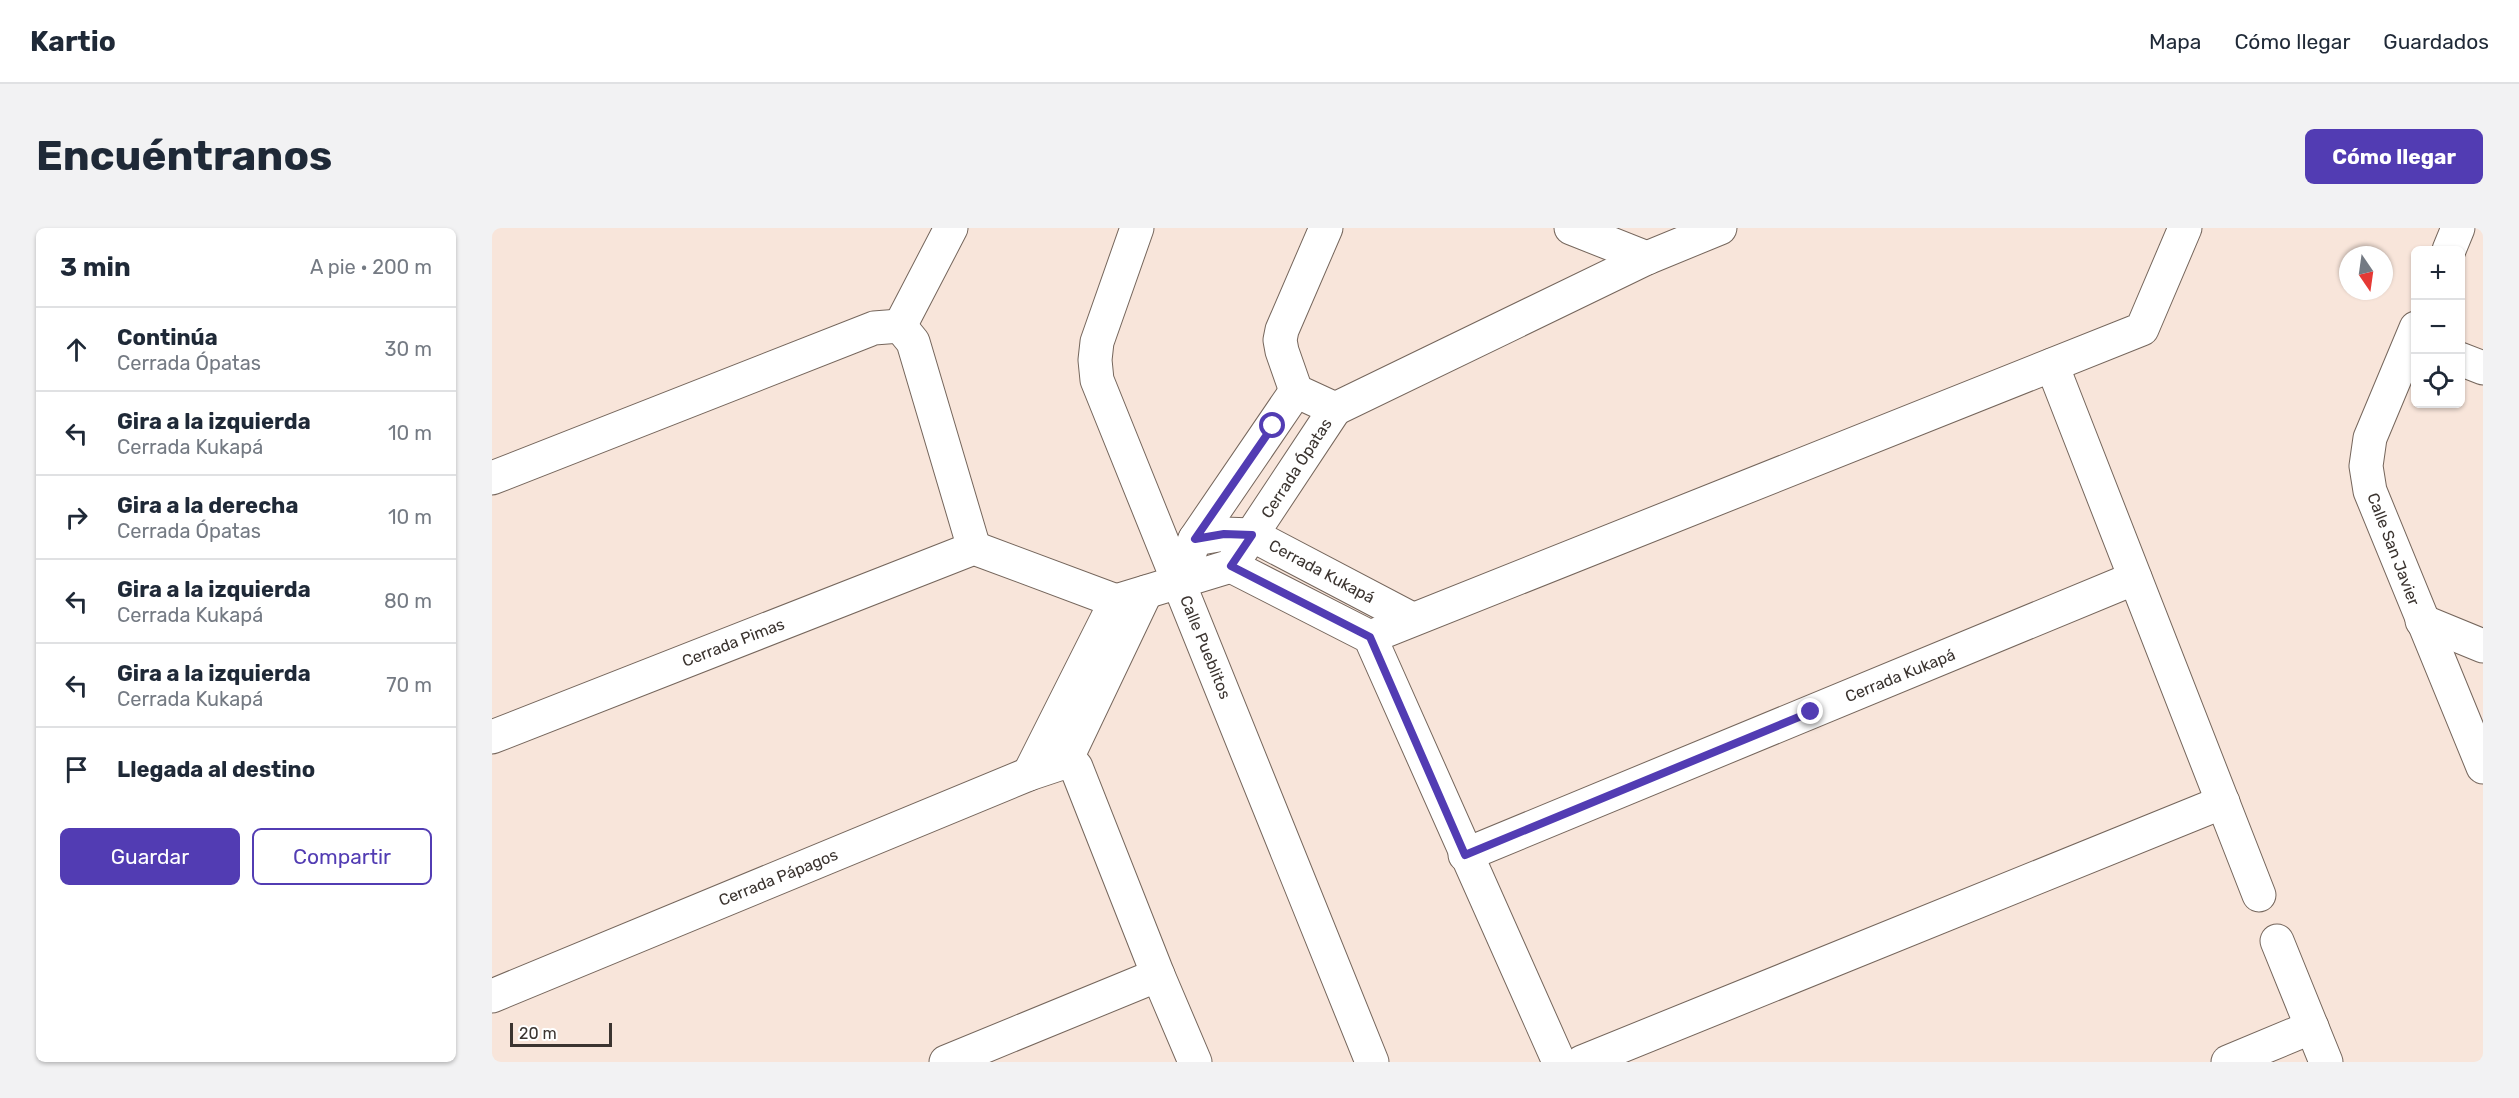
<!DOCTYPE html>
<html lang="es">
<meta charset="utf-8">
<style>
body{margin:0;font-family:Rubik,sans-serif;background:#f2f2f3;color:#1f2937}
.controls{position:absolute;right:18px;top:18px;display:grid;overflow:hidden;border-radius:9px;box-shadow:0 2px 4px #0004}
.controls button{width:54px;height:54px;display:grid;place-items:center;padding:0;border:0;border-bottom:2px solid #e0e1e3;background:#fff;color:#1f2937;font:30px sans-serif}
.compass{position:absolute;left:1847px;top:18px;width:54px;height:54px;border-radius:50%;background:#fff;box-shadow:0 2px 4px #0004;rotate:167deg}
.scale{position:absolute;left:18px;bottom:15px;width:102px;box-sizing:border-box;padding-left:6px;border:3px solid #3b3430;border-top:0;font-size:16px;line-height:21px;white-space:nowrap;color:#3b3430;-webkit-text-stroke:4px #fff;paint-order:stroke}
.stop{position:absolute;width:18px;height:18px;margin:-14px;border:4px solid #523cb3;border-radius:50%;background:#fff}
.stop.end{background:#523cb3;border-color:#fff;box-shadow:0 2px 6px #0008}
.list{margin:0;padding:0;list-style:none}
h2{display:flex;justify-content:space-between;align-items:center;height:78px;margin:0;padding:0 24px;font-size:26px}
h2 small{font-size:20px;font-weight:400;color:#747a83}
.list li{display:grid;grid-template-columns:39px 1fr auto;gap:18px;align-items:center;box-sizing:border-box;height:84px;padding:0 24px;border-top:2px solid #e0e1e3}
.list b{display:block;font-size:22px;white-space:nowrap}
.list p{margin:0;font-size:20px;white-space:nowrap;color:#747a83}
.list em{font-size:20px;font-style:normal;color:#747a83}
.actions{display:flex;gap:12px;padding:18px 24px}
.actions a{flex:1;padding:14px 0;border:2px solid #523cb3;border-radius:9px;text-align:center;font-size:21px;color:#523cb3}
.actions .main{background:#523cb3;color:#fff}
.icon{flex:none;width:33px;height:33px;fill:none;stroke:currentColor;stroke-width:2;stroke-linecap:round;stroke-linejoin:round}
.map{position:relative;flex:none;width:1991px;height:834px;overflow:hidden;border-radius:9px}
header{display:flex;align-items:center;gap:36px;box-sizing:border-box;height:84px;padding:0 30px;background:#fff;border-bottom:2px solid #e0e1e3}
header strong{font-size:28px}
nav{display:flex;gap:33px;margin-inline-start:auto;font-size:21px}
.intro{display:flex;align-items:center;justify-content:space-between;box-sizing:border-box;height:144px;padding:0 36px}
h1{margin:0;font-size:42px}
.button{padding:15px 27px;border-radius:9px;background:#523cb3;color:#fff;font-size:21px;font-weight:700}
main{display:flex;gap:36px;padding:0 36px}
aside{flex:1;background:#fff;border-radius:9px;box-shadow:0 2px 4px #0004}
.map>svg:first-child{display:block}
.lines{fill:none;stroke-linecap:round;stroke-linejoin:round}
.minor-casing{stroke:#75665c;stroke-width:35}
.minor{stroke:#fff;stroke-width:33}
.route{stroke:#523cb3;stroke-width:8}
.labels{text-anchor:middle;stroke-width:4.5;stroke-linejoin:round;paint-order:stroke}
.street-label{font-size:16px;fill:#3b3430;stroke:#fff}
</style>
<header>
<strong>Kartio</strong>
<nav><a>Mapa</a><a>Cómo llegar</a><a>Guardados</a></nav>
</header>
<div class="intro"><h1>Encuéntranos</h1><a class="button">Cómo llegar</a></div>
<main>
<aside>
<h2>3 min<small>A pie · 200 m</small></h2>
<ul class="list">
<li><svg class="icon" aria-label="ahead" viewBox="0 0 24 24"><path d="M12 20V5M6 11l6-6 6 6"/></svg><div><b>Continúa</b><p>Cerrada Ópatas</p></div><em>30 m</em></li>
<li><svg class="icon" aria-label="left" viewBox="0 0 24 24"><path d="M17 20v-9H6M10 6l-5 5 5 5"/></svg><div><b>Gira a la izquierda</b><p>Cerrada Kukapá</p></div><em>10 m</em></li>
<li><svg class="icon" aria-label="right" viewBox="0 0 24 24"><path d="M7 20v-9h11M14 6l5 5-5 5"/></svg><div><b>Gira a la derecha</b><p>Cerrada Ópatas</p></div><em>10 m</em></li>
<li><svg class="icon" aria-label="left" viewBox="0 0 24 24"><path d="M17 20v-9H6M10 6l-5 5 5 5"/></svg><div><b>Gira a la izquierda</b><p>Cerrada Kukapá</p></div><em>80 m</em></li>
<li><svg class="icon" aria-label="left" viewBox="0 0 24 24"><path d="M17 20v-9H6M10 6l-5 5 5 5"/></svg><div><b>Gira a la izquierda</b><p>Cerrada Kukapá</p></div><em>70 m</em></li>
<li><svg class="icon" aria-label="arrive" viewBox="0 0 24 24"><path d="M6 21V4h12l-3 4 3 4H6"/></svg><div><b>Llegada al destino</b></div></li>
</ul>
<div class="actions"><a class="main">Guardar</a><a>Compartir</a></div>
</aside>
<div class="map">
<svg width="1991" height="834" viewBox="0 0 1991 834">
<rect width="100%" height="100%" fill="#f8e5da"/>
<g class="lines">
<defs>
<g id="minor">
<path d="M645 0 605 114 603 132 605 152 880 834"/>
<path d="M834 0 790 102 788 112 790 123 804 163 843 181 1155 30 1228 0"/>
<path d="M1079 0 1155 30"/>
<path d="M1957 22 1966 0"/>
<path d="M408 98 421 114 482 320"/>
<path d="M408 98 459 0"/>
<path d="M1924 100 1878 210 1874 238 1878 263 1991 539"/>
<path d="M1968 131 1991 140"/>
<path d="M1560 137 1767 667"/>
<path d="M0 250 382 100 408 98"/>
<path d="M703 311 732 306 760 307 920 391"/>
<path d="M698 324 703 311 804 163"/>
<path d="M739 338 878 409 1067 834"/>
<path d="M624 373 739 338 843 181"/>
<path d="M1930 393 1991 418"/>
<path d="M878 409 1650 101 1693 0"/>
<path d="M0 509 482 320 624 373"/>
<path d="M573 534 654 364"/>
<path d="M537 546 624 373"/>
<path d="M973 627 1643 350"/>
<path d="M1785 713 1834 834"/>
<path d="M0 768 537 546 573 534H580L584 539 666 747 703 834"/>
<path d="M454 834 666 747"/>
<path d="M1090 834 1731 574"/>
<path d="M1736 834 1820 799"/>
</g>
</defs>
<use href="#minor" class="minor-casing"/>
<use href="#minor" class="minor"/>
</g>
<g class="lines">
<path class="route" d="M781 198 703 311 732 306 760 307 739 338 878 409 973 627 1319 484"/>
</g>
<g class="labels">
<g class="street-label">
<text transform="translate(804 240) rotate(-57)" y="6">Cerrada Ópatas</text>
<text transform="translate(1902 321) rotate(69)" y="6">Calle San Javier</text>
<text transform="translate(830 343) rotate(28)" y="6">Cerrada Kukapá</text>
<text transform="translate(241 414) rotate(-21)" y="6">Cerrada Pimas</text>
<text transform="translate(714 419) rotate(68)" y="6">Calle Pueblitos</text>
<text transform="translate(1408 447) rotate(-22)" y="6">Cerrada Kukapá</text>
<text transform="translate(286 649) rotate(-22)" y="6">Cerrada Pápagos</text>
</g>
</g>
</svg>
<div class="controls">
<button>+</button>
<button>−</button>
<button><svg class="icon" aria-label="locate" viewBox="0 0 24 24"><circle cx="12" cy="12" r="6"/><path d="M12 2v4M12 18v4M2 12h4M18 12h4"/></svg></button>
</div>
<svg class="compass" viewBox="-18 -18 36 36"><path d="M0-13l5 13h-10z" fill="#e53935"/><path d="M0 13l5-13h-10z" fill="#747a83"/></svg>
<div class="scale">20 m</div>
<div class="stop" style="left:781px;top:198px"></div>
<div class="stop end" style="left:1319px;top:484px"></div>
</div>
</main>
